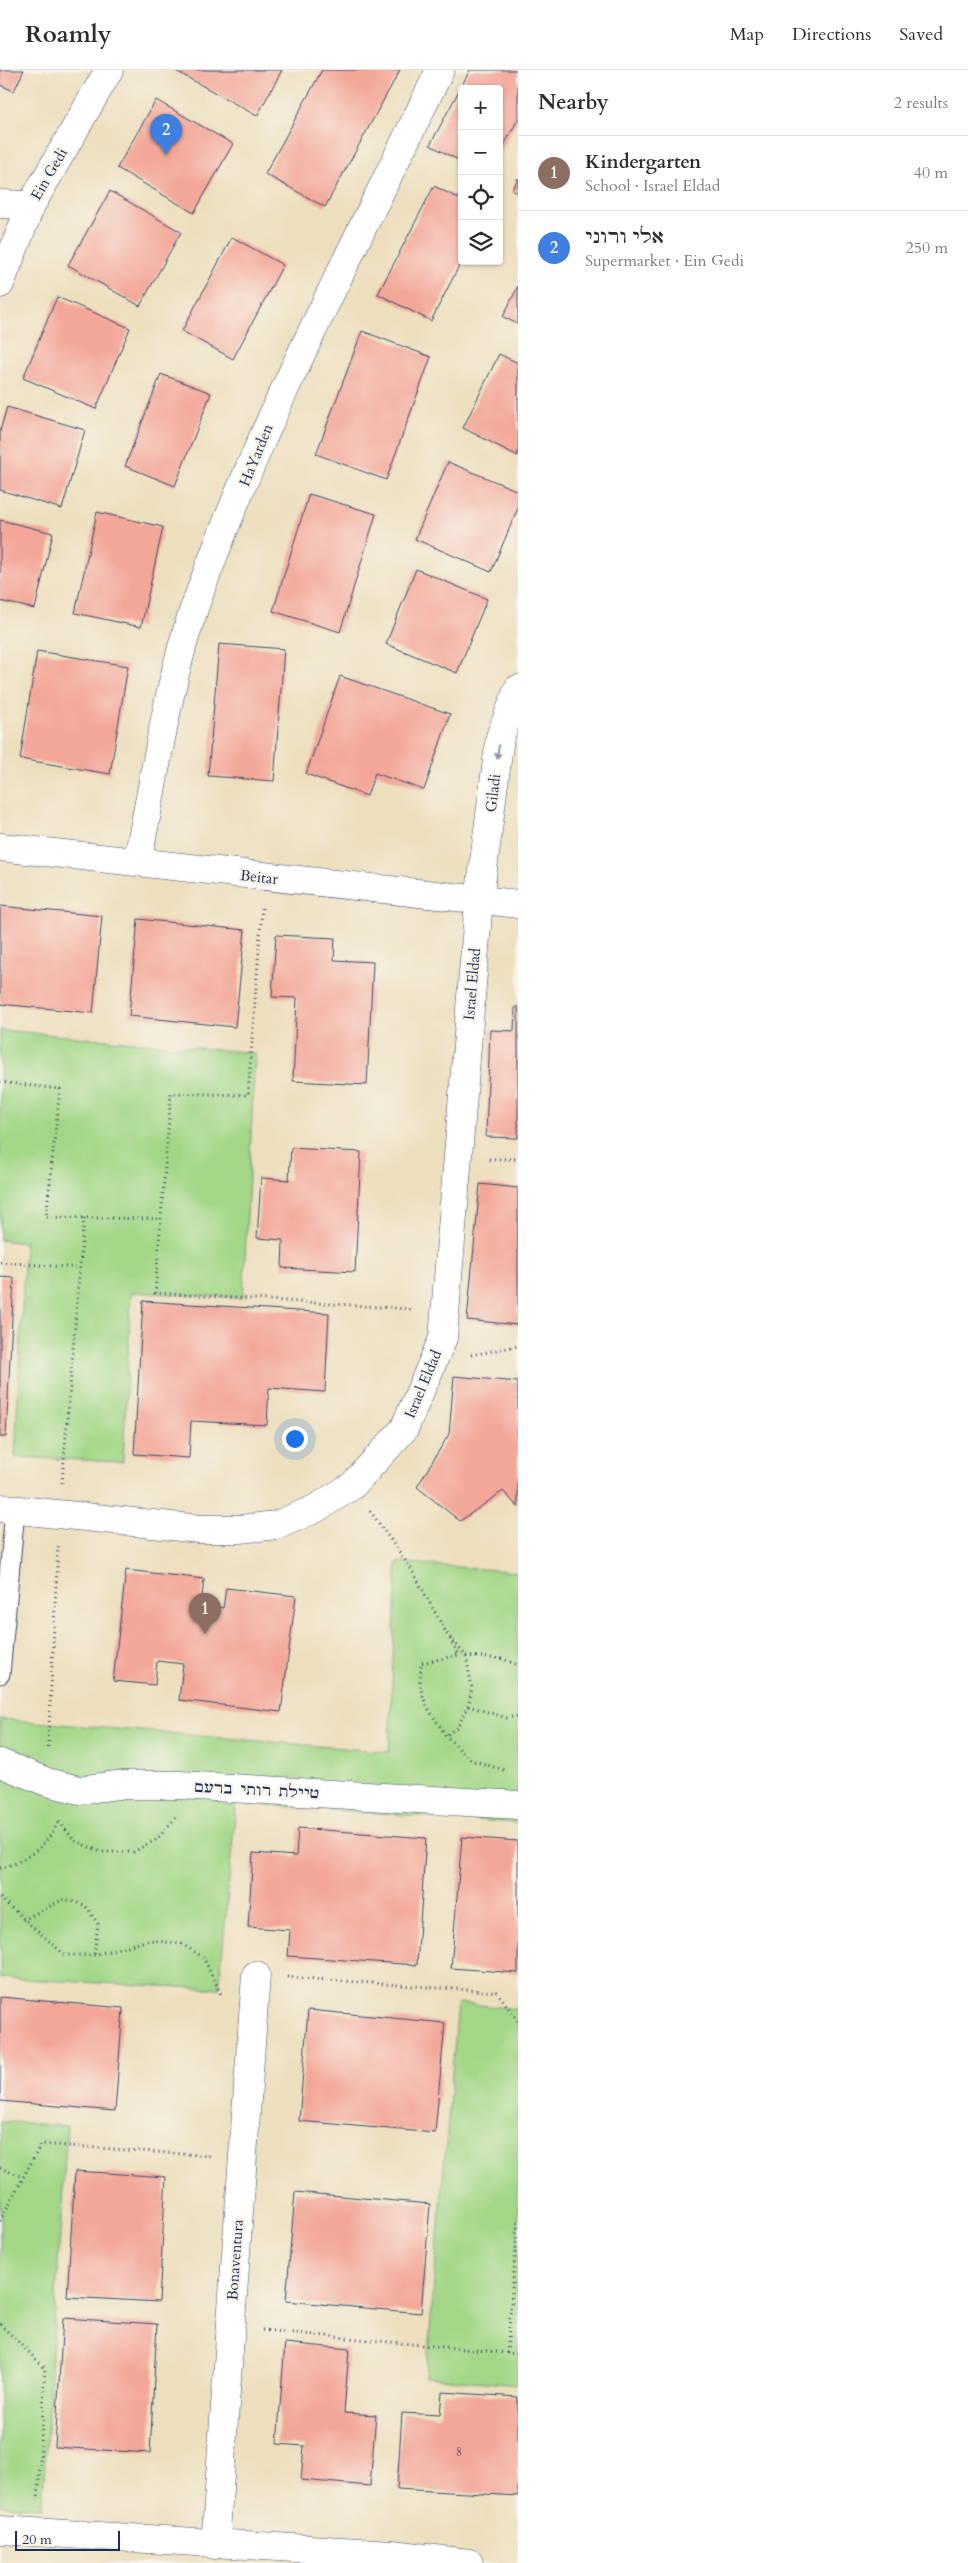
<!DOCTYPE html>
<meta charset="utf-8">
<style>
body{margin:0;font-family:Cardo,"Frank Ruhl Libre",serif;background:#f7f7f7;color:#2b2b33}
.controls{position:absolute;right:15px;top:15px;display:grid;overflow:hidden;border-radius:5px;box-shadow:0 1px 4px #0004}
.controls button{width:45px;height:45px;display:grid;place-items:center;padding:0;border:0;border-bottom:1px solid #e1e1e2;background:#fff;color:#2b2b33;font:25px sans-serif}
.scale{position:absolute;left:15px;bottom:12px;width:105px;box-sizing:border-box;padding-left:5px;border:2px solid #1b2f5e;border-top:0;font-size:14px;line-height:18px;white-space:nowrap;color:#1b2f5e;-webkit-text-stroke:4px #f7f3e8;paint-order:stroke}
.you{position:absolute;left:294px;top:1368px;width:18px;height:18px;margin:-12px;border:4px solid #fff;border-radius:50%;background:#1a73e8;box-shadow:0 0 0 8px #1a73e833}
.badge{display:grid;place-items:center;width:32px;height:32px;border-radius:50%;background:#d1495b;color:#fff;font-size:16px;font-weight:700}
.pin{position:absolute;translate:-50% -41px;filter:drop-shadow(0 1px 2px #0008)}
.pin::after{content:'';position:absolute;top:26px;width:18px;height:15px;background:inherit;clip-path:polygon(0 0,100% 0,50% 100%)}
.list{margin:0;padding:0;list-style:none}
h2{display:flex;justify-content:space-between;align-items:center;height:65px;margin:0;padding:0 20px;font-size:21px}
h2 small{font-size:16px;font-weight:400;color:#7c7c81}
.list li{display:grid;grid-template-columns:32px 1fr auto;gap:15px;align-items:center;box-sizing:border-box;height:75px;padding:0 20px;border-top:1px solid #e1e1e2}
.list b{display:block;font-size:19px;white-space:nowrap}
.list p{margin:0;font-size:16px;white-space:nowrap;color:#7c7c81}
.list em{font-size:16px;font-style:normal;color:#7c7c81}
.icon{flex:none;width:28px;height:28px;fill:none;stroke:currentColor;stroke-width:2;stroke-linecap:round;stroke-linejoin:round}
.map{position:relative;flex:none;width:518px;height:2493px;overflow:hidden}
header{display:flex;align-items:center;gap:30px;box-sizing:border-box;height:70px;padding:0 25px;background:#fff;border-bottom:1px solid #e1e1e2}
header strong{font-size:24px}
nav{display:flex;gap:28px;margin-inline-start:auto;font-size:18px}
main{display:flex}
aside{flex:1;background:#fff}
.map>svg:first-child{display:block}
.green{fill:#a3d787;stroke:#5f8372}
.building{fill:#f3a799}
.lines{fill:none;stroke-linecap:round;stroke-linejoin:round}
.service-casing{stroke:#3a496c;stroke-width:21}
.pedestrian-casing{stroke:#3a496c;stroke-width:29}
.minor-casing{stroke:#3a496c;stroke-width:29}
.tertiary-casing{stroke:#3a496c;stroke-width:29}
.path{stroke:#3a496c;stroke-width:3;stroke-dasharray:1 4;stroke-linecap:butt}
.service{stroke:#fff;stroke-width:19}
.pedestrian{stroke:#fff;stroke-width:28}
.minor{stroke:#fff;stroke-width:28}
.tertiary{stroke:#fff;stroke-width:28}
.oneway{fill:#8d97ae}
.labels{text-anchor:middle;stroke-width:4.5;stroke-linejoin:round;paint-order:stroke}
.number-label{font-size:12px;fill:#514d6d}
.street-label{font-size:15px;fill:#1b2f5e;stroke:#f7f3e8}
</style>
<header>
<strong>Roamly</strong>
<nav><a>Map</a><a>Directions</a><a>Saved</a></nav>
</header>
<main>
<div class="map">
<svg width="518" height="2493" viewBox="0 0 518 2493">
<rect width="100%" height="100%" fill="#f7f3e8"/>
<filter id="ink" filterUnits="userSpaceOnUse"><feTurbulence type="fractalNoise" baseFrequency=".02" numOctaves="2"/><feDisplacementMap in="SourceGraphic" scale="10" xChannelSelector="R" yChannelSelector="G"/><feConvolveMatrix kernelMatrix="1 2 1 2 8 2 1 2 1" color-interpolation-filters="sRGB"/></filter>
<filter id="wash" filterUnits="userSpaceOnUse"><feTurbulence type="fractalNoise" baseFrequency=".0096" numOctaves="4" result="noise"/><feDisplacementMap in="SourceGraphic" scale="20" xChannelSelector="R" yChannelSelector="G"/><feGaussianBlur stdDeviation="1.12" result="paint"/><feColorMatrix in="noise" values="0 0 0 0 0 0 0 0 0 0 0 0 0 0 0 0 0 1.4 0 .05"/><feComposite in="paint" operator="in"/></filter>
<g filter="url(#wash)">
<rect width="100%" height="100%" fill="#eddfbe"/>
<g class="green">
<path d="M0 960 255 983 243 1228 131 1222 123 1392 15 1387 25 1173 0 1170Z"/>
<path d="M397 1492 518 1502V1753L236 1733 219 1919 0 1908V1649L389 1682Z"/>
<path d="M458 1933 518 1939V2315L426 2307Z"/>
<path d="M0 2051 67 2056 42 2438 0 2435Z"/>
</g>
<g id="blocks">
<g class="building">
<path d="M0 0H24L14 21 0 15Z"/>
<path d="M174 0H282L257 46Z"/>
<path d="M322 0H400L325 137 265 104Z"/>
<path d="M470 0H518V49L499 85V19H462V92L430 75Z"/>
<path d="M156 30 233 74 194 143 117 98Z"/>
<path d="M518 108V123L512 120Z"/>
<path d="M434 116 462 130V190L431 251 378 224Z"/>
<path d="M110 121 181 162 140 236 68 195Z"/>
<path d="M232 167 283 195 233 289 182 261Z"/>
<path d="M518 216V254L503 247Z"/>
<path d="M57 227 130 258 96 339 23 308Z"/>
<path d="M362 261 431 287 386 410 316 384Z"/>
<path d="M499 284 518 293V386L463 358Z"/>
<path d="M161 304 211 323 175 416 125 396Z"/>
<path d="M7 337 85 360 62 439 0 420V361Z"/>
<path d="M448 392 518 421V438L491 502 415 469Z"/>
<path d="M309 424 376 444 340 562 273 541Z"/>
<path d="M97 442 163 457 141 557 75 543Z"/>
<path d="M0 450 53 463 35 539 0 531Z"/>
<path d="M416 499 487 529 457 603 386 574Z"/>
<path d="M219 574 284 579 274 711 208 706Z"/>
<path d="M37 581 128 596 110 704 20 689Z"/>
<path d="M340 606 450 644 424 720 375 703 367 726 306 704Z"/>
<path d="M0 836 102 846 93 943 0 934Z"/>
<path d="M138 849 245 860 235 957 129 946Z"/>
<path d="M276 865 335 868 334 890 373 892 367 1015 293 1011 297 928 272 927Z"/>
<path d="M515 937H518V1068L486 1067 490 960 514 961Z"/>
<path d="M291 1078 361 1082 355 1202 282 1198 283 1170 257 1168 261 1108 289 1110Z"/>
<path d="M480 1114 518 1118V1255L467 1250Z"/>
<path d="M0 1207 14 1208 6 1367H0Z"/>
<path d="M143 1231 329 1243 325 1322 269 1318 267 1355 191 1351 189 1388 134 1384Z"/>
<path d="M454 1306 518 1312V1437L503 1421 460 1451 417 1417 449 1364Z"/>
<path d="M126 1500 204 1509 201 1535 223 1538 226 1518 296 1526 281 1642 179 1630 183 1594 157 1591 155 1615 113 1611Z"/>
<path d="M298 1758 426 1768 417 1895 288 1886 290 1860 248 1857 253 1783 296 1786Z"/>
<path d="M462 1767 518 1771V1903L451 1898Z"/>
<path d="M0 1927 123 1938 115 2041 0 2031Z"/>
<path d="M308 1940 445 1953 435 2063 299 2051Z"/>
<path d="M75 2101 166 2107 159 2232 67 2227Z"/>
<path d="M295 2122 430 2134 421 2243 286 2231Z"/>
<path d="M63 2248 157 2254 150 2383 55 2377Z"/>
<path d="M285 2273 349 2279 344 2343 376 2345 370 2416 301 2410 304 2376 277 2374Z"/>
<path d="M442 2322 518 2327V2426L397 2419 402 2343 440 2345Z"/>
</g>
</g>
</g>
<g filter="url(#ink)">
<use href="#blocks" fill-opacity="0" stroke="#3a496c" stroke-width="1"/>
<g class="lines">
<defs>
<path id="service" d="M0 1604 15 1440"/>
<path id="pedestrian" d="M0 1693 47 1712 79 1720 117 1715H180L518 1735"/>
<g id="minor">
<path d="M0 134 31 135"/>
<path d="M0 214 31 135 109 0"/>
<path d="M137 792C156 706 166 617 196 533 262 349 355 176 440 0"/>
<path d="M0 1438 200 1459H240L277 1455 315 1439 352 1416 404 1359 443 1268 479 830 500 667 518 619"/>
<path d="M215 2475 256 1905"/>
</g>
<g id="tertiary">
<path d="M0 777 518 834"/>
<path d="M0 2460 392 2484 469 2493"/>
</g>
</defs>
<use href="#service" class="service-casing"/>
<use href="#pedestrian" class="pedestrian-casing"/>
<use href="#minor" class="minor-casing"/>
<use href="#tertiary" class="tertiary-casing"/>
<g class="path">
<path d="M262 838 248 1025 171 1023 155 1223 413 1239"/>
<path d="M0 1012 60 1019 46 1147 160 1149"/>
<path d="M489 1089H518"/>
<path d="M0 1192 79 1198"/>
<path d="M471 1285 518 1276"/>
<path d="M62 1413 84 1147"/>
<path d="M370 1441 410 1497 447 1564 466 1586 472 1618 468 1636 457 1657 446 1666"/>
<path d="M450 1569 459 1585 421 1593 420 1617 426 1635 446 1666 471 1690 507 1701"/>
<path d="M466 1586 503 1589 518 1595"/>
<path d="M468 1636 507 1648 518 1646"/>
<path d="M48 1677 58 1476"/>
<path d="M59 1752 75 1771 101 1782H133L157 1769 176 1747"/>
<path d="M0 1798C25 1793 49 1774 59 1750"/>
<path d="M0 1828 65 1885H94L150 1870 182 1874 203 1887 221 1924"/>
<path d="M23 1850 64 1829 85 1835 98 1854 94 1885"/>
<path d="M287 1907 497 1922 518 1951"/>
<path d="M0 2098 23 2107"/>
<path d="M0 2151 41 2074 212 2086"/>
<path d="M0 2254 45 2298 38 2430"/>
<path d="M262 2260 518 2284"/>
<path d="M507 2283 518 2151"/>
</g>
<use href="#service" class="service"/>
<use href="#pedestrian" class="pedestrian"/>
<use href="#minor" class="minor"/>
<use href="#tertiary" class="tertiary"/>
</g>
<defs><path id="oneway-solid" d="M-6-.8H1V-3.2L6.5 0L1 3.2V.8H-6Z" transform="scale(1.25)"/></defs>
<use class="oneway" href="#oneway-solid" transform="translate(498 682) rotate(97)"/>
</g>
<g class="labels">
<g class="number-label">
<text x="459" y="2386">8</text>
</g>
<g class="street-label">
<text transform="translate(49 104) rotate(-60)" y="5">Ein Gedi</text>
<text transform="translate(256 385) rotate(-68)" y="5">HaYarden</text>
<text transform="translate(493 723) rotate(-83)" y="5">Giladi</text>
<text transform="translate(259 807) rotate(6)" y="5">Beitar</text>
<text transform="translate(472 914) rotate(-85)" y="5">Israel Eldad</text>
<text transform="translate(423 1314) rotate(-67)" y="5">Israel Eldad</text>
<text transform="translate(257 1720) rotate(3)" y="5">טיילת רותי ברעם</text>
<text transform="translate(235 2190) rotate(-86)" y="5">Bonaventura</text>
</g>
</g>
</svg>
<div class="controls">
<button>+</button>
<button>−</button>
<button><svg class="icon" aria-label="locate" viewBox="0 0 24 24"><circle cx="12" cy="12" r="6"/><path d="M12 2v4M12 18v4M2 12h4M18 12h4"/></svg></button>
<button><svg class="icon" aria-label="layers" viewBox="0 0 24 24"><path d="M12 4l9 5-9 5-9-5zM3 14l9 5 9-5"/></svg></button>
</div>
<div class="scale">20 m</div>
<div class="you"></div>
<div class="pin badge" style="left:205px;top:1564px;background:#8d6e63">1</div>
<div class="pin badge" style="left:166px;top:85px;background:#3f7fe0">2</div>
</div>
<aside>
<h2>Nearby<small>2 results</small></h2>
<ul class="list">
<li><span class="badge" style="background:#8d6e63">1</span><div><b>Kindergarten</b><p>School · Israel Eldad</p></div><em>40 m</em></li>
<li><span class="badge" style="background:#3f7fe0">2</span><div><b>אלי ורוני</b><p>Supermarket · Ein Gedi</p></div><em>250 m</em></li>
</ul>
</aside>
</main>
